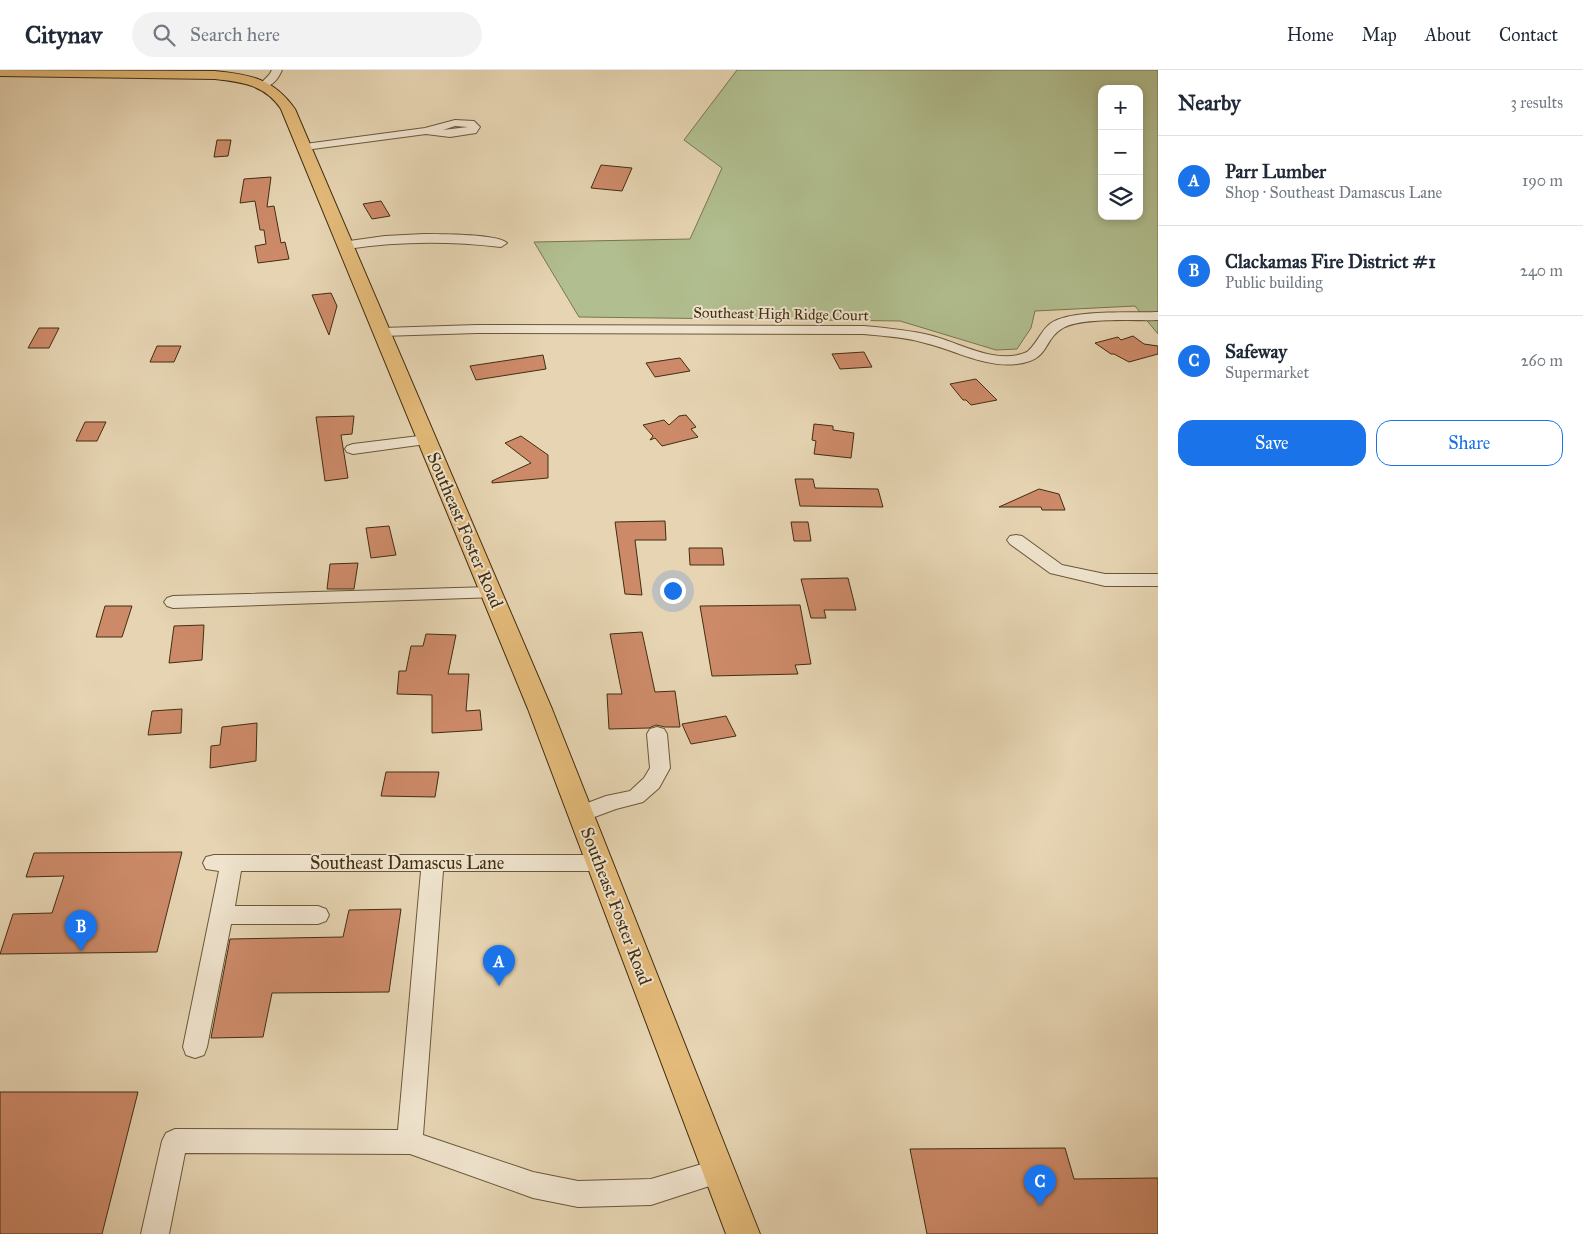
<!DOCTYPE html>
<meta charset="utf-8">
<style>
body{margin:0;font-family:"IM FELL Great Primer",serif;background:#f2f2f3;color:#1f2937}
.controls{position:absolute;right:15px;top:15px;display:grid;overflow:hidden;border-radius:10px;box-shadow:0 2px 8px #0003}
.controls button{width:45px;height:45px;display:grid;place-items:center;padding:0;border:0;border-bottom:1px solid #e0e1e3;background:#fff;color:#1f2937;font:25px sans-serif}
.you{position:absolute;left:672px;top:520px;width:18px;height:18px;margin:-12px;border:4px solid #fff;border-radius:50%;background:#1a73e8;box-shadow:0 0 0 8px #1a73e833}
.badge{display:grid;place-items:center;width:32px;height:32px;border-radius:50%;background:#1a73e8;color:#fff;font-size:16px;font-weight:700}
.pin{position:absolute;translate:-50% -41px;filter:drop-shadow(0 1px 2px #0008)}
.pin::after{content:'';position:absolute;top:26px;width:18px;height:15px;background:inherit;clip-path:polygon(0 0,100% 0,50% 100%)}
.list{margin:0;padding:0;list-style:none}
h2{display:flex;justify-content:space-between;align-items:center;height:65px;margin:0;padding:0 20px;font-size:21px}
h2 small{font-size:16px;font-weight:400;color:#747a83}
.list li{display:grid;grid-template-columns:32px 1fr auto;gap:15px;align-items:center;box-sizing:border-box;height:90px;padding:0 20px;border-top:1px solid #e0e1e3}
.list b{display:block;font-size:19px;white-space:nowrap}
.list p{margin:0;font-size:16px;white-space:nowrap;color:#747a83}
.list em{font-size:16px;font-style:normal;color:#747a83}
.actions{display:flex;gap:10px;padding:15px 20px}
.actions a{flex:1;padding:11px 0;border:1px solid #1a73e8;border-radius:15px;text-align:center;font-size:18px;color:#1a73e8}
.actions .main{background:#1a73e8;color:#fff}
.icon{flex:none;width:28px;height:28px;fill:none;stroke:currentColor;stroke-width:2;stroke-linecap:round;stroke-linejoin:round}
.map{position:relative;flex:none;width:1158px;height:1164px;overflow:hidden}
header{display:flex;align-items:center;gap:30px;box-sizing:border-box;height:70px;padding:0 25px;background:#fff;border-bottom:1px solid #e0e1e3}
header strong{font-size:24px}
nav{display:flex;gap:28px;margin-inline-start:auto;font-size:18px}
.search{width:350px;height:45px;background:#f2f2f3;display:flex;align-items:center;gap:12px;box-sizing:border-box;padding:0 18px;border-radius:28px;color:#747a83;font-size:19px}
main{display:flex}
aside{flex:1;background:#fff}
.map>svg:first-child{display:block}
.green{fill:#b1be8f;stroke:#797650;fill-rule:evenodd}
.building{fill:#cd8a69;stroke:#412e11}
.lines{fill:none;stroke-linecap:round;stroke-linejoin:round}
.minor-casing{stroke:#6a5839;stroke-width:2}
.major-casing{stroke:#412e11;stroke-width:2}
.minor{fill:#efe3cd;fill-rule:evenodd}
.major{fill:#e3ba79;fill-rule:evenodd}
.labels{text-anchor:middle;stroke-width:4;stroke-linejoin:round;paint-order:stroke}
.far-street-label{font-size:15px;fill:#412e11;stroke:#efe3cd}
.street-label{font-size:18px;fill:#412e11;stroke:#efe3cd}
</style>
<header>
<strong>Citynav</strong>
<div class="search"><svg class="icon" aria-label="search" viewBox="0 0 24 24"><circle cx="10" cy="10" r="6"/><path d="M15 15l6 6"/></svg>Search here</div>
<nav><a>Home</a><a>Map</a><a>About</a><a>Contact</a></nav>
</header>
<main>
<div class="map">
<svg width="1158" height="1164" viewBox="0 0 1158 1164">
<rect width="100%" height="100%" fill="#e6d4b2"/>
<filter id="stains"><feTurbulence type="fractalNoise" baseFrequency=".004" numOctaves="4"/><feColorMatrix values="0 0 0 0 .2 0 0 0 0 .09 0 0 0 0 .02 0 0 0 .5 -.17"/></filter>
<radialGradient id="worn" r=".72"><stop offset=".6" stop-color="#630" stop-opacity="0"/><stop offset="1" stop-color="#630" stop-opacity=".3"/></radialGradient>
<path class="green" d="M737 0H1158V264L1135 236 1035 241 1031 258 1017 279 996 280 900 251 579 247 534 172 690 169 722 98 684 70ZM1102 19H1139V146H1102Z"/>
<g class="building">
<path d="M217 70H231L228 86 214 87Z"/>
<path d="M601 95 632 98 622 121 591 118Z"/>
<path d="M271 107 267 137 274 136 281 173 285 172 289 189 258 193 255 176 266 174 264 160H260L255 131 240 133 244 109Z"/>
<path d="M381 131 390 146 372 149 363 134Z"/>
<path d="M331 223 337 236 329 265 312 225Z"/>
<path d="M39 258H59L49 278H28Z"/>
<path d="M1133 266 1144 274 1158 276V284L1129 292 1114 284H1111L1095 273 1118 267 1121 270Z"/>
<path d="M157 276H181L174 292H150Z"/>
<path d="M864 282 872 297 840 299 832 284Z"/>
<path d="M543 285 546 299 476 310 470 296Z"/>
<path d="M680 288 690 301 655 307 646 293Z"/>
<path d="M976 309 997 330 971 335 966 330H963L950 314Z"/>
<path d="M686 345 696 357 691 359 698 367 662 376 655 368 650 370 653 366 643 355 664 350 669 355 679 346Z"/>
<path d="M354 346 352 364 341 365 348 408 325 411 316 347Z"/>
<path d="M85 352H106L97 371H76Z"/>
<path d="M814 354 833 356V360L854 363 851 388 814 384 816 371 812 370Z"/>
<path d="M521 366 548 385V408L492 413V411L531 393 505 373Z"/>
<path d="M795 409H813L815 418 878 419 883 437 800 436Z"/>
<path d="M1039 419 1059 424 1065 440H1042L1041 437H999Z"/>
<path d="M665 451 666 470H635L642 525 625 524 615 452Z"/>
<path d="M791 452H808L811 471H794Z"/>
<path d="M389 456 396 485 371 488 366 458Z"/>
<path d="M689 478H722L724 495H690Z"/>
<path d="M358 493 354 519H327L330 494Z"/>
<path d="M848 508 856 540H824L826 548H811L801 509Z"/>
<path d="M800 535 811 594 795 595 798 604 712 606 700 536Z"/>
<path d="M105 536H132L122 567H96Z"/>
<path d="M204 555 202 590 169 593 174 556Z"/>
<path d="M642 562 655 622 675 621 680 657H665L656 655 649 658 609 659 607 624H622L610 564Z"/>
<path d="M426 564 456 565 448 604H469L466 641 480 640 482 660 432 663V625L397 624 399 601H406L411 576H423Z"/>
<path d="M182 639 181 663 148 665 152 641Z"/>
<path d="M726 646 736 666 691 674 682 654Z"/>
<path d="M257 653 256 691 210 698 211 676 220 675 222 657Z"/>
<path d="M386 702H439L435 727 381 726Z"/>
<path d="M182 782 157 882 0 884 13 844 52 843 64 806 26 807 34 783Z"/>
<path d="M401 839 389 922 272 923 263 967 211 968 230 869 343 867 349 840Z"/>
<path d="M0 1022H138L102 1164H0Z"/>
<path d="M1065 1078 1074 1109 1158 1108V1164H927L910 1079Z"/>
</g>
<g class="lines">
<defs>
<g id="minor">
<path d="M272 0H282C278 9 272 18 261 16L260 14 269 5Z"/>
<path d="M455 50 474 51 480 57 476 63 450 67 426 64 305 80 299 77 305 74 425 58ZM455 56 468 57 443 60Z"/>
<path d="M424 164C439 164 499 164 507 173L501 177C449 171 399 171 347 179L341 175 342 172 385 166Z"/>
<path d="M1158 242V250C1135 251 1082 247 1063 258 1042 270 1051 290 1017 294 985 298 955 280 925 273 905 267 884 266 864 264L477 263 382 266 377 265 375 262 377 259 382 258 477 255 864 256C886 258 908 260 929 265 959 272 996 296 1027 282 1037 274 1041 260 1051 253 1072 239 1132 243 1158 242Z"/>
<path d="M427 365 433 367 435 370 433 373 353 384 347 382 345 379 347 376 353 374Z"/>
<path d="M1016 465 1022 466 1062 495 1105 504H1158V516H1105L1050 503 1010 474 1007 470 1010 466Z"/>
<path d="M491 517 497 519 500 523 497 527 173 538 167 536 164 532 167 528 173 526Z"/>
<path d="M657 657 664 659 667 664 670 698 659 718 643 732 616 739 581 752 574 750 570 744 574 738 606 726 630 721 644 708 650 698 647 664 650 659Z"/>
<path d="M214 785H600L608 787 611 793 608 799 600 801H443L423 1065 533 1102 578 1111 651 1109 719 1089 728 1092 732 1101 728 1110 651 1135 578 1137 533 1128 410 1084 185 1083 169 1164H141L162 1071 166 1063 175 1059 398 1060 421 801H241L235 836H318L326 839 329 845 326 851 318 854H231L207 977 204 985 195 988 186 985 183 977 219 801 206 799 203 793 206 787Z"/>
</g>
<path id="major" d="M0 0 215 1C251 5 273 8 295 39L552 639 760 1164H726L528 639 281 39C265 15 242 12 215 9L0 6Z"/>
</defs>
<use href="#minor" class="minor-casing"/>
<use href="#major" class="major-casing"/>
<use href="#minor" class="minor"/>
<use href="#major" class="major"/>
</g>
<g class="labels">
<g class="far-street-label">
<text transform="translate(781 244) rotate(1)" y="5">Southeast High Ridge Court</text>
</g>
<g class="street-label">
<text transform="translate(465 460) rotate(67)" y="6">Southeast Foster Road</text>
<text x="407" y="799">Southeast Damascus Lane</text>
<text transform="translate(616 836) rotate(69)" y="6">Southeast Foster Road</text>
</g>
</g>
<rect width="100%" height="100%" filter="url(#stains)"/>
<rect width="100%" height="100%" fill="url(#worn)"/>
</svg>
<div class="controls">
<button>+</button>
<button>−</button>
<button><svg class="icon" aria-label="layers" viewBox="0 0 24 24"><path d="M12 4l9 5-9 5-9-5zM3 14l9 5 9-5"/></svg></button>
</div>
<div class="you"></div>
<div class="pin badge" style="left:499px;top:916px">A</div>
<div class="pin badge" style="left:81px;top:881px">B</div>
<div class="pin badge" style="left:1040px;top:1136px">C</div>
</div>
<aside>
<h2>Nearby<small>3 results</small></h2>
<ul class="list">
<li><span class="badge">A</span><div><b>Parr Lumber</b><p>Shop · Southeast Damascus Lane</p></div><em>190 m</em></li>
<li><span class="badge">B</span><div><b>Clackamas Fire District #1</b><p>Public building</p></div><em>240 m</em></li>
<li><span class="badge">C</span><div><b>Safeway</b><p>Supermarket</p></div><em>260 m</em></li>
</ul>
<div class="actions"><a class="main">Save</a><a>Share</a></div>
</aside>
</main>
